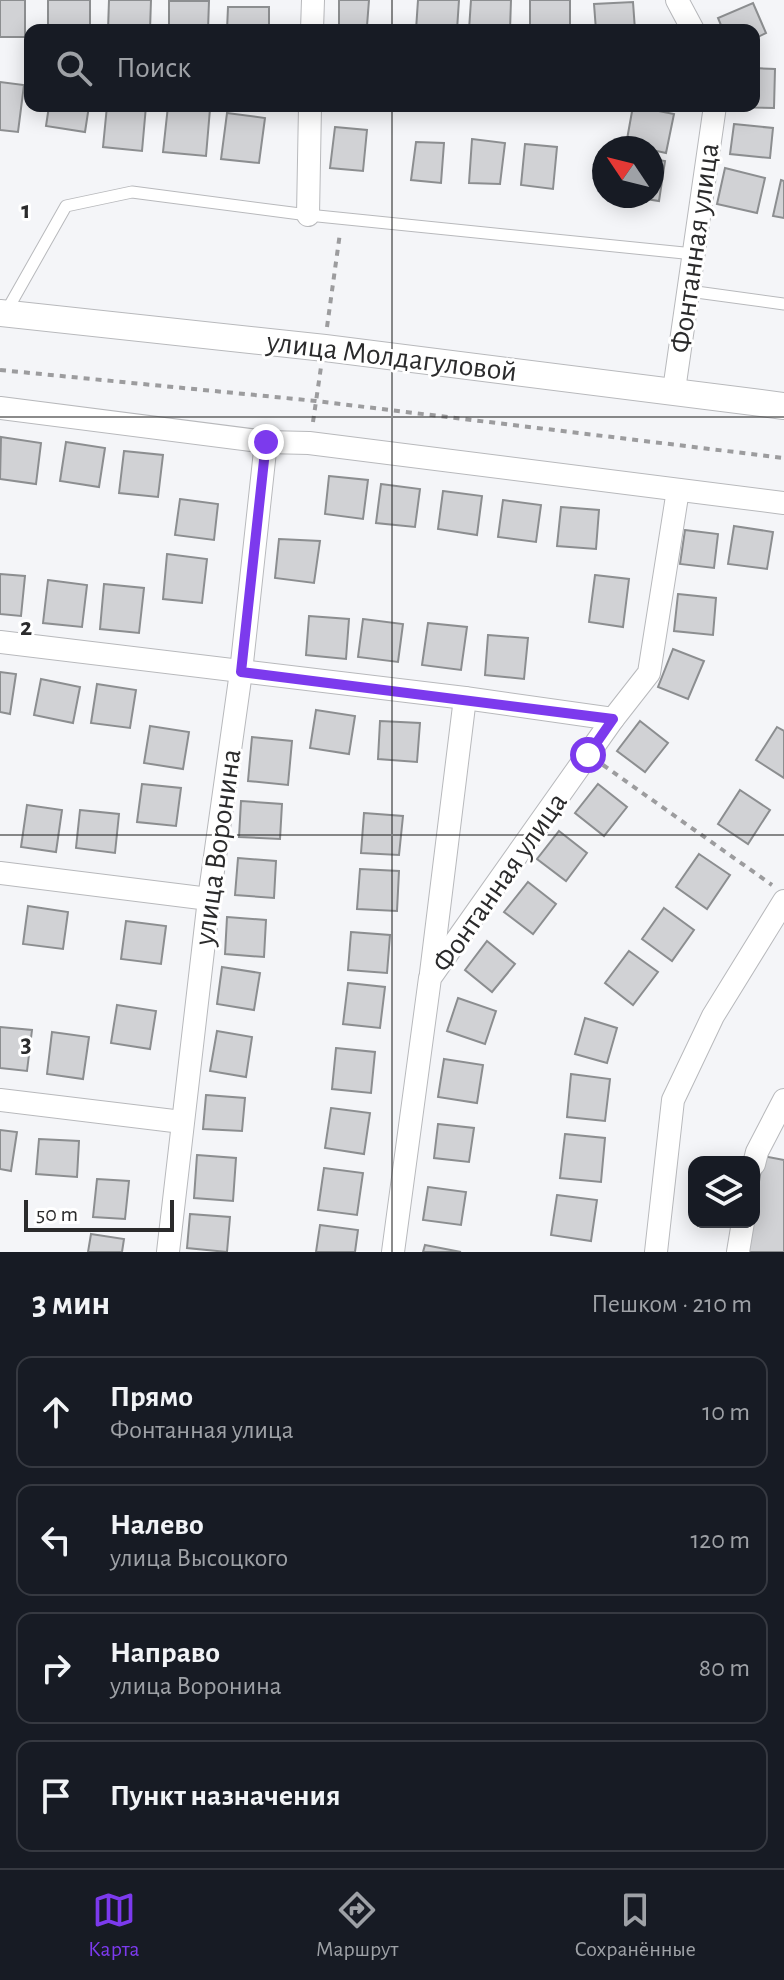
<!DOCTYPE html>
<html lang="ru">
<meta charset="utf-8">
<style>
body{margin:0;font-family:"Alegreya Sans",sans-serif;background:#242831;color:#f1f3f6}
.controls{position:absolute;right:24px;bottom:24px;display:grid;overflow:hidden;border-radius:16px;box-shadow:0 4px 20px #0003}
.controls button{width:72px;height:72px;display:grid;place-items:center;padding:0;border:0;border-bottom:2px solid #363941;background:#171b24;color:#f1f3f6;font:40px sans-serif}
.compass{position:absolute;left:592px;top:136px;width:72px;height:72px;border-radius:50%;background:#171b24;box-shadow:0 4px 20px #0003;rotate:305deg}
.scale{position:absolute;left:24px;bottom:20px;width:150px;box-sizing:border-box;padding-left:8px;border:4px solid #2b2b2c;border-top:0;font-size:22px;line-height:28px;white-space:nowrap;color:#2b2b2c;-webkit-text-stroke:6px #fff;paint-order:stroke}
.stop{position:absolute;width:24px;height:24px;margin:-18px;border:6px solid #7c3aed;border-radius:50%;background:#fff}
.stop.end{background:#7c3aed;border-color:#fff;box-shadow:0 2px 8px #0008}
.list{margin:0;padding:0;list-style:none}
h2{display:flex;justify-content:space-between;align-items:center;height:104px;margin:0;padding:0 32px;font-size:34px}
h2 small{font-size:26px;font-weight:400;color:#9ea1a6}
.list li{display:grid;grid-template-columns:52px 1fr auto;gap:24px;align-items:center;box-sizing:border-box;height:112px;margin:0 16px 16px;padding:0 16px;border:2px solid #363941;border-radius:16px}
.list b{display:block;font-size:30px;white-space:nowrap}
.list p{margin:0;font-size:26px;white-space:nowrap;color:#9ea1a6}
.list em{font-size:26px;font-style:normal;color:#9ea1a6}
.icon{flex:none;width:44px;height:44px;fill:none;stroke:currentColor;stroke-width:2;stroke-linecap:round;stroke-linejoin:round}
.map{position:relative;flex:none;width:784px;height:1252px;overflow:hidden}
.search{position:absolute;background:#171b24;box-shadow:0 4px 20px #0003;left:24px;right:24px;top:24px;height:88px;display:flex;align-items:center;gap:20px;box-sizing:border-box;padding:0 28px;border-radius:16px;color:#9ea1a6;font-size:30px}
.sheet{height:616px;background:#171b24}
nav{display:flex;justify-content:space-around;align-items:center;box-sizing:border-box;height:112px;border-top:2px solid #363941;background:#171b24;font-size:22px;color:#9ea1a6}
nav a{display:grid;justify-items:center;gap:4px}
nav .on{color:#7c3aed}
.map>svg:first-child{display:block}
.building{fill:#d1d2d5;stroke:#8c8e90;stroke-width:2}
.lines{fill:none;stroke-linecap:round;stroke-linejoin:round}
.service-casing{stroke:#b8b9bc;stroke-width:13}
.minor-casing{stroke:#b8b9bc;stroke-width:24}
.tertiary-casing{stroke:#b8b9bc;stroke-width:28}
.path{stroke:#9c9c9e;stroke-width:4;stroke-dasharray:6 6;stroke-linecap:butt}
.service{stroke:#fff;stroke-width:11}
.minor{stroke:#fff;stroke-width:22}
.tertiary{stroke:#fff;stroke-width:26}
.route{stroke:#7c3aed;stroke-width:10}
.grid{fill:none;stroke:#2b2b2c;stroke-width:2;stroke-opacity:0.55}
.labels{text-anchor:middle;stroke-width:6;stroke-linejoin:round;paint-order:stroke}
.street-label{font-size:30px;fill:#2b2b2c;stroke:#fff}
.grid-label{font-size:26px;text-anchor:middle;font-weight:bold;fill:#2b2b2c;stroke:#fff;stroke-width:6;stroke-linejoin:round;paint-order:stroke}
</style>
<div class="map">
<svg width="784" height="1252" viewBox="0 0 784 1252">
<rect width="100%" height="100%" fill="#f4f5f8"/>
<g class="building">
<rect x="0" y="0" width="25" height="37"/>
<rect x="48" y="0" width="42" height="30"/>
<path d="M109 0H151L150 30H108Z"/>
<path d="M339 0H369L367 26H339Z"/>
<path d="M418 0H459L457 30H416Z"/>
<path d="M471 0H511L510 30H469Z"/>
<rect x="530" y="0" width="40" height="30"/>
<path d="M169 1H209L208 30H169Z"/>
<path d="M633 2 635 30H596L594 4Z"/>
<path d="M753 3 766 33 754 39V30H723L718 18Z"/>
<path d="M228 7H269V30H227Z"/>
<path d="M754 68 775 69 774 108 733 107 754 106Z"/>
<path d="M0 82 24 85 18 132 0 130Z"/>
<path d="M49 106H89L85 132 46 126Z"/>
<path d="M107 106H146L142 151 103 147Z"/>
<path d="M168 106 210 109 206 156 163 152Z"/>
<path d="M633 106 674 114 666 153 652 150V148L626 145Z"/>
<path d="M227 113 265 118 259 163 221 159Z"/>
<path d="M734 124 773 128 770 158 730 154Z"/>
<path d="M335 127 367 130 363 171 330 168Z"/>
<path d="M472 139 505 143 500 184 469 183Z"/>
<path d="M416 142 444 143 441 183 411 180Z"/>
<path d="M525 144 557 147 553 189 521 185Z"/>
<path d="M652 159 665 161 659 201 627 196H652Z"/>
<path d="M725 168 765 178 757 213 717 204Z"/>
<path d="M781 180 784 181V218L773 216Z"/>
<path d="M1 437 41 443 36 484 0 479Z"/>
<path d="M66 442 105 448 99 487 60 481Z"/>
<path d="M124 451 163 455 158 497 119 493Z"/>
<path d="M329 476 368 480 363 519 325 514Z"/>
<path d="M381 484 420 489 415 527 376 523Z"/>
<path d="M443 491 482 496 477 535 438 529Z"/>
<path d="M180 499 218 504 214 540 175 535Z"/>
<path d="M503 500 541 505 536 542 498 537Z"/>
<path d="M561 507 599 510 596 549 557 546Z"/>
<path d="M734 526 773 532 767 569 728 564Z"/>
<path d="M685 530 718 534 714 568 680 564Z"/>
<path d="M279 539 320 541 314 583 275 578Z"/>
<path d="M167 554 207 559 202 603 163 599Z"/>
<path d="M0 574 25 576 21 616 0 614Z"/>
<path d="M595 575 629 579 623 627 589 622Z"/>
<path d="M48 580 87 585 82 627 43 623Z"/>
<path d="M104 584 144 588 139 633 100 629Z"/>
<path d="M678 594 716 598 713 635 674 631Z"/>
<path d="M309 616 349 619 346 659 306 655Z"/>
<path d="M363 619 403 624 398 662 358 657Z"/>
<path d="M428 623 467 627 461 670 422 665Z"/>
<path d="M488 635 528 638 524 679 485 675Z"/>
<path d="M673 649 704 661 688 699 658 687Z"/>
<path d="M0 672 16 674 10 714 0 712Z"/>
<path d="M41 679 80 687 73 723 34 715Z"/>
<path d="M97 684 136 690 130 728 91 723Z"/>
<path d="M316 710 355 716 349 754 310 748Z"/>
<path d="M380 721 420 723 417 762 378 759Z"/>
<path d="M640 721 668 743 645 772 617 751Z"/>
<path d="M150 726 189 732 183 769 144 763Z"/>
<path d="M777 727 784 731V778L756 760Z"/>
<path d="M252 737 292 741 288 785 248 781Z"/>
<path d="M142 784 181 788 176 826 137 822Z"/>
<path d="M598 784 627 807 604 836 575 813Z"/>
<path d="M740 790 770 810 748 844 718 824Z"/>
<path d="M241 801 282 804 280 839 239 837Z"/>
<path d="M27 805 62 810 56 852 21 847Z"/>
<path d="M80 810 119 814 115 853 76 848Z"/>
<path d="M364 813 403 816 399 855 361 853Z"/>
<path d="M559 831 587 853 566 881 537 859Z"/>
<path d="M699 854 730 875 707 909 676 887Z"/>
<path d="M238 858 276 861 274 898 235 895Z"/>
<path d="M360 869 399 871 397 911 357 909Z"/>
<path d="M528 882 556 904 533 934 504 912Z"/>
<path d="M28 906 68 912 63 949 23 944Z"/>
<path d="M664 908 694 930 672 961 642 939Z"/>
<path d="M227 917 266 920 264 957 225 954Z"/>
<path d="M126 921 166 926 161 964 121 959Z"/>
<path d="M351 932 390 935 387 973 348 970Z"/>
<path d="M487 941 515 964 492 992 465 970Z"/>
<path d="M629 951 658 972 633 1005 605 983Z"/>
<path d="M222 967 260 973 254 1010 217 1004Z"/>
<path d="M348 983 385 987 380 1028 343 1024Z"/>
<path d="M458 998 496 1011 485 1044 447 1031Z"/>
<path d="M117 1005 156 1011 150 1049 111 1043Z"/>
<path d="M585 1018 617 1028 607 1063 575 1054Z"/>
<path d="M0 1027 32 1030 27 1071 0 1068Z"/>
<path d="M217 1031 252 1037 246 1077 210 1071Z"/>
<path d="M52 1032 89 1037 83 1079 47 1074Z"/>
<path d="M336 1048 375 1052 371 1093 332 1089Z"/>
<path d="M444 1059 483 1065 477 1103 438 1097Z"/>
<path d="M571 1074 610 1079 605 1121 567 1117Z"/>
<path d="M206 1095 245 1098 242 1131 203 1129Z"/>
<path d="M331 1108 370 1113 364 1154 325 1148Z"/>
<path d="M438 1124 474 1128 469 1162 434 1158Z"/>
<path d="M0 1130 17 1132 11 1171 0 1169Z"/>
<path d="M565 1134 605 1138 601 1182 560 1178Z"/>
<path d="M39 1139 79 1141 77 1177 36 1174Z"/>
<path d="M197 1155 236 1158 233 1201 194 1198Z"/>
<path d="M763 1156 784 1160V1252H748Z"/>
<path d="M324 1168 363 1173 357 1215 318 1210Z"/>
<path d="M97 1179 129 1181 125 1219 93 1217Z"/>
<path d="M428 1187 466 1192 461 1225 423 1220Z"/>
<path d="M557 1195 597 1200 591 1241 551 1235Z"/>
<path d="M190 1214 230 1217 227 1252 187 1248Z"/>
<path d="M320 1225 358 1230 355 1252H316Z"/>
<path d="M91 1234 124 1239 122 1252H88Z"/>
<path d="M425 1245 461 1252H423Z"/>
</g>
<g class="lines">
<defs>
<g id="service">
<path d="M689 291 784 304"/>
<path d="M6 312 66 206 132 192 308 215 694 254"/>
</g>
<g id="minor">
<path d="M677 0 693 30"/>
<path d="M312 30 313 0"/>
<path d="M308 215 310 106"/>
<path d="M674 390 715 106"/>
<path d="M0 408 266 442 309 443 784 503"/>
<path d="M0 642 465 698 613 719"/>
<path d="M0 873 209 899"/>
<path d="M431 973 465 698"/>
<path d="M0 1100 182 1122"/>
<path d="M754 1164 757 1152 784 1100"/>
<path d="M168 1252 209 899 241 672 266 442"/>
<path d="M393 1252 430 978 613 719 649 673 678 490"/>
<path d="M656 1252 673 1100 713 1016 784 901"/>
<path d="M738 1252 743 1222"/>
</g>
<path id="tertiary" d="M0 313 325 348 784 406"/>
</defs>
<use href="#service" class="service-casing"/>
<use href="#minor" class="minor-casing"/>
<use href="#tertiary" class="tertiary-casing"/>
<g class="path">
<path d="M327 327 340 233"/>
<path d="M0 370 316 401 784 458"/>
<path d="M313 422 321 367"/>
<path d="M603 765 772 885"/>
</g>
<use href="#service" class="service"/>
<use href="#minor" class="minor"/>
<use href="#tertiary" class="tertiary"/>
</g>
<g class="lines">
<path class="route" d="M266 442 241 672 613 719 588 755"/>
</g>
<path class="grid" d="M392 0V30M392 106V1252M0 417H784M0 835H784"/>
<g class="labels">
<g class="street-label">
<text transform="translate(694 248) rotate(-82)" y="10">Фонтанная улица</text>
<text transform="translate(392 356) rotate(7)" y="10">улица Молдагуловой</text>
<text transform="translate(217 847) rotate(-82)" y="10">улица Воронина</text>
<text transform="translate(499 882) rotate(-55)" y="10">Фонтанная улица</text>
</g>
</g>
<g class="grid-label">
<text x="26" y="218">1</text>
<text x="26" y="635">2</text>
<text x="26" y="1052">3</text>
</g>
</svg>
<div class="controls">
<button><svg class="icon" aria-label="layers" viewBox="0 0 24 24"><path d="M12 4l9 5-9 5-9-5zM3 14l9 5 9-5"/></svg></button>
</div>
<svg class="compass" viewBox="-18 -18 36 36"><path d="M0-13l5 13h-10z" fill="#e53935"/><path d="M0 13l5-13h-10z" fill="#9ea1a6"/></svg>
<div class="scale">50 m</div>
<div class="stop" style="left:588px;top:755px"></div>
<div class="stop end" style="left:266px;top:442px"></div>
<div class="search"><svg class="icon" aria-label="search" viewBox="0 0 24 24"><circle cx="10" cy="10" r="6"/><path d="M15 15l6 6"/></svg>Поиск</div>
</div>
<section class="sheet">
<h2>3 мин<small>Пешком · 210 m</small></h2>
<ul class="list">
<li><svg class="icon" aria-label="ahead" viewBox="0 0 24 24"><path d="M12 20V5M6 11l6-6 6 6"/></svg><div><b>Прямо</b><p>Фонтанная улица</p></div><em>10 m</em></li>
<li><svg class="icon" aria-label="left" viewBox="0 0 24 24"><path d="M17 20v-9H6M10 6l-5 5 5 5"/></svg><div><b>Налево</b><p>улица Высоцкого</p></div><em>120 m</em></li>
<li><svg class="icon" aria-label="right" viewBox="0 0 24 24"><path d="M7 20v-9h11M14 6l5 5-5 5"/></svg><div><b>Направо</b><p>улица Воронина</p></div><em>80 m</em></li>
<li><svg class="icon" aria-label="arrive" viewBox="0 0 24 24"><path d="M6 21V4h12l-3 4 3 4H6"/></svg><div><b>Пункт назначения</b></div></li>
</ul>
</section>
<nav>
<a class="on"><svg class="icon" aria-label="map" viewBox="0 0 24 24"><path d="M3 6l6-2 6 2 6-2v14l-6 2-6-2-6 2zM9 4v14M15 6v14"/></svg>Карта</a>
<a><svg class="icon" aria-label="directions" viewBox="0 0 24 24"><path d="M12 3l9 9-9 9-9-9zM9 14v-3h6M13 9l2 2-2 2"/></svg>Маршрут</a>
<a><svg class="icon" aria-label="saved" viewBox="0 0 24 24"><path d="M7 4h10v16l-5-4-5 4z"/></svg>Сохранённые</a>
</nav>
